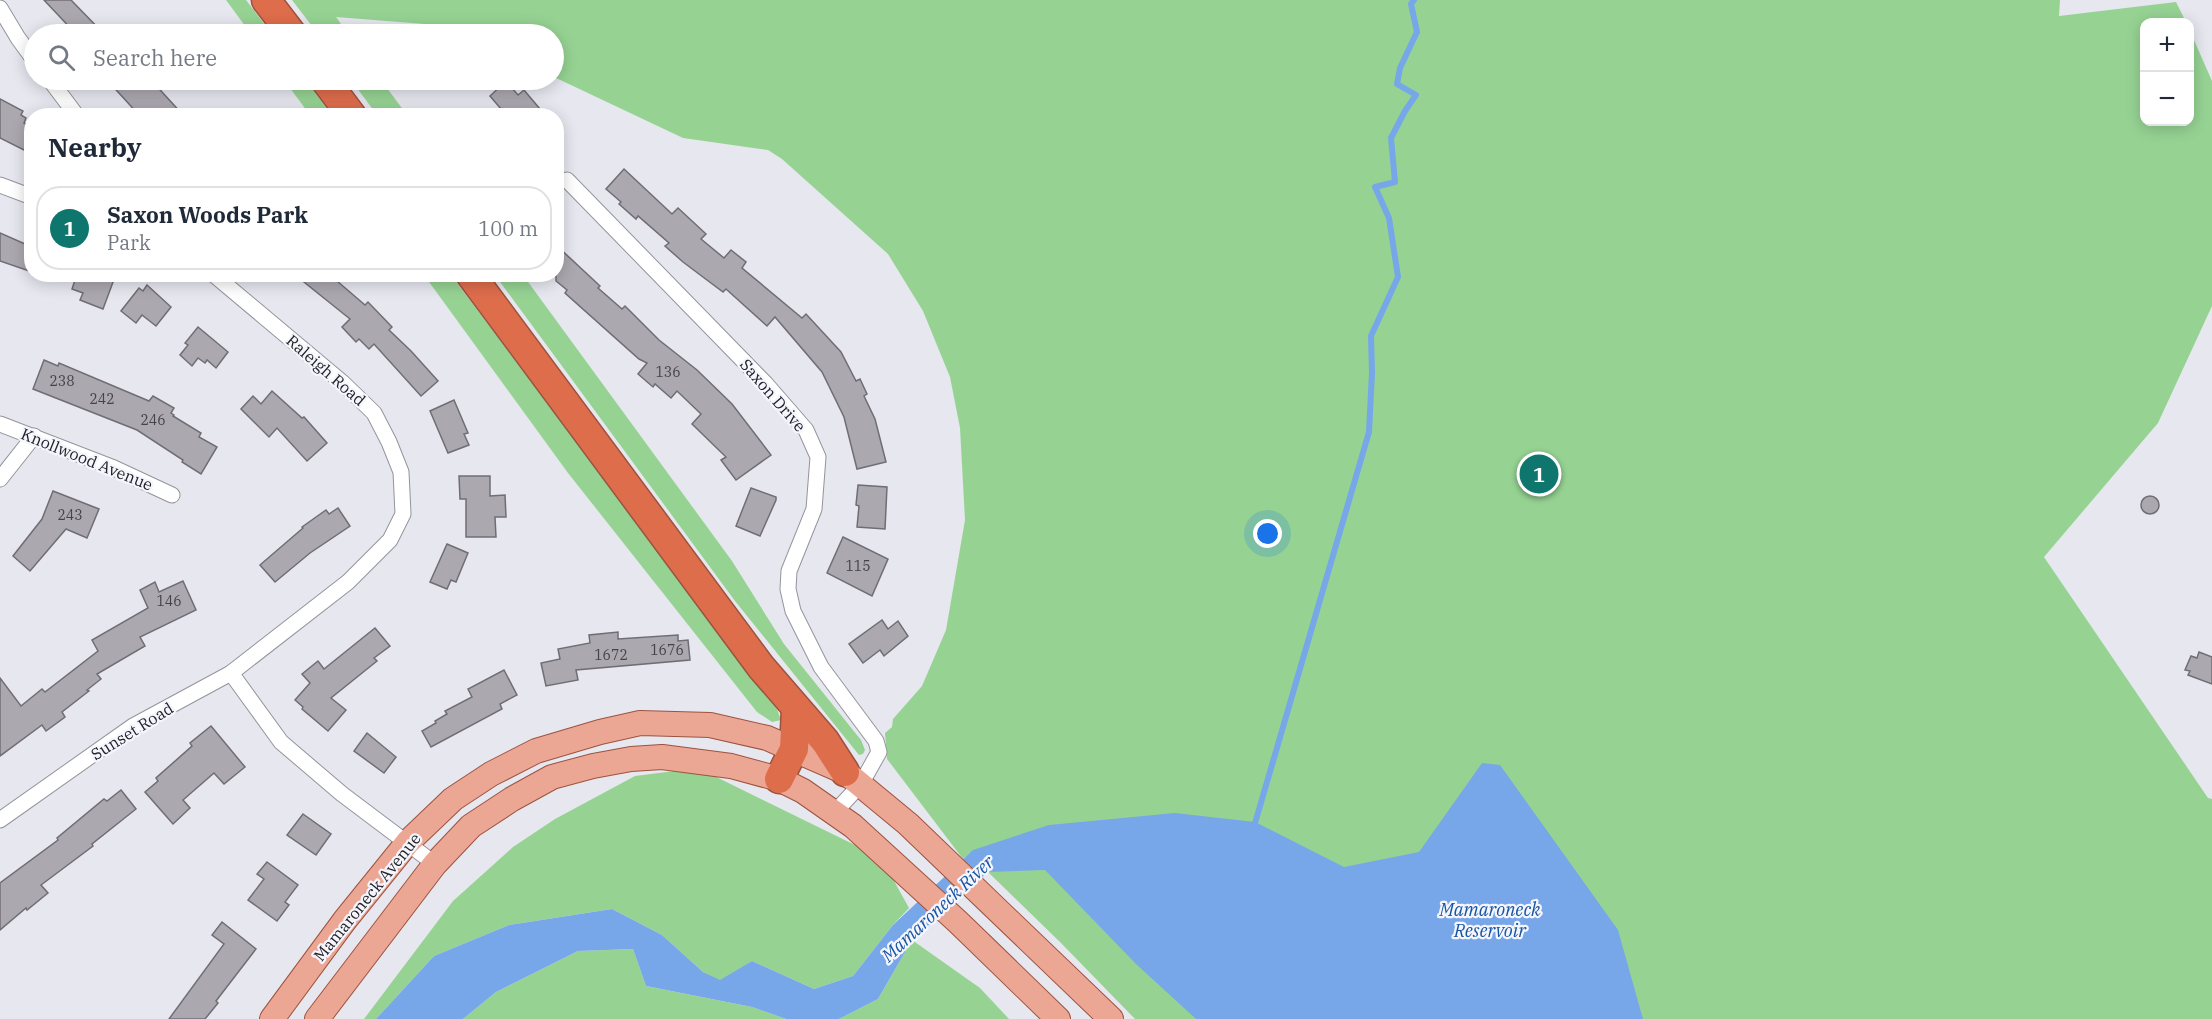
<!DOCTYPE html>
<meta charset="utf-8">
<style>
body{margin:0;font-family:"IBM Plex Serif",serif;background:#f2f2f3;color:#1f2937}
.controls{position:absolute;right:18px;top:18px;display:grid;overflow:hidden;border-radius:12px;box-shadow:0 3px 15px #0003}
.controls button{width:54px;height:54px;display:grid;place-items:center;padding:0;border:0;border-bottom:2px solid #e0e1e3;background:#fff;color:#1f2937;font:30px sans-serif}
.you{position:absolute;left:1268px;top:534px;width:21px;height:21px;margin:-15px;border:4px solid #fff;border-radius:50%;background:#1a73e8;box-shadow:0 0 0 9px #1a73e833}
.badge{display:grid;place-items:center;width:39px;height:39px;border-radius:50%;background:#0f766e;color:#fff;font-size:20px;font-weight:700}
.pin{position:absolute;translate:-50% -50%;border:3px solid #fff;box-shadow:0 2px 6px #0006}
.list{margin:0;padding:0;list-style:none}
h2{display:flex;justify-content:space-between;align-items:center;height:78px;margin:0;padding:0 24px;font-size:26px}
h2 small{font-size:20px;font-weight:400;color:#747a83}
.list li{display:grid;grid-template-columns:39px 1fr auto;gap:18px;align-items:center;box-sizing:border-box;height:84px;margin:0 12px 12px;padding:0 12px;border:2px solid #e0e1e3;border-radius:24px}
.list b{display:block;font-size:22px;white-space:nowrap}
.list p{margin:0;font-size:20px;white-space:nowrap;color:#747a83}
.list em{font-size:20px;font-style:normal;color:#747a83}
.icon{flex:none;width:33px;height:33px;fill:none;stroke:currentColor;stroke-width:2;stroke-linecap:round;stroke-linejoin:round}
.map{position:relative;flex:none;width:2212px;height:1019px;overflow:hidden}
.search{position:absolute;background:#fff;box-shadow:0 3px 15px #0003;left:24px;top:24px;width:540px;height:66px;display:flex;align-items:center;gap:15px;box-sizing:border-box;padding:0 21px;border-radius:33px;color:#747a83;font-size:22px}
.panel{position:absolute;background:#fff;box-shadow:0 3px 15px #0003;left:24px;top:108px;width:540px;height:174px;border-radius:24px}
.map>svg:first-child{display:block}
.green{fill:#96d393}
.water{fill:#77a7e8}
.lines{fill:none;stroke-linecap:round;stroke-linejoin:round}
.stream{stroke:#77a7e8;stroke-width:6}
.building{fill:#aca8b0;stroke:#706d74;stroke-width:1.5}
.street-casing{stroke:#94949c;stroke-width:17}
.primary-casing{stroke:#9c533f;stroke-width:26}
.highway-casing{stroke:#9c533f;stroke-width:31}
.street{stroke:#fff;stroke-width:15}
.primary{stroke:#eba794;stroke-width:24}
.highway{stroke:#de6d4c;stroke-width:28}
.labels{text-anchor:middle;stroke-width:4.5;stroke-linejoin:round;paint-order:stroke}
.number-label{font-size:14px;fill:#444448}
.street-label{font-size:16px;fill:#222226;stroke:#f5f5fe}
.water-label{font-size:18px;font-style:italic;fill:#1655a2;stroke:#f5f5fe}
</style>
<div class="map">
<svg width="2212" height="1019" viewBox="0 0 2212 1019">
<rect width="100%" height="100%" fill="#e7e7f0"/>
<g class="green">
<path d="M226 0H246L272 34H251Z"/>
<path d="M292 0H2060L2059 16 2176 2 2186 22H2144V122H2190V31L2212 81V306L2158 423 2044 557 2208 798 2212 799V1019H1135L1061 943 988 872H994L973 851 963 859 887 759 885 733 892 727 893 719 922 686 946 630 965 520 960 428 950 377 923 311 888 254 782 159 768 150 683 138 554 77V34H458L437 25 336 17 348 34H318Z"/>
<path d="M284 80H306L332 115H310Z"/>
<path d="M351 80H381L407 115H377Z"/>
<path d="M424 275H451L777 709 781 720 772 722 757 712 568 473Z"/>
<path d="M495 275H523L732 561 784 644 861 740 865 750 863 754 859 755 735 601Z"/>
<path d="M698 768 859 847 893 879 909 908 893 925 853 976 814 989 752 961 720 981 703 972 662 935 612 909 509 925 434 956 376 1019H364L453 901 513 847 555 819 635 776Z"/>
<path d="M912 940 980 988 1009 1019H839L878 999Z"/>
<path d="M633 949 646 986 752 1007 786 1019H463L496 992 578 951Z"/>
</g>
<path class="water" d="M1482 763 1500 765 1618 930 1643 1019H1196L1136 964 1045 870 988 872 912 940 878 999 839 1019H786L752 1007 646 986 633 949 578 951 496 992 463 1019H376L434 956 509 925 612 909 662 935 703 972 720 980 752 961 814 989 853 976 893 925 973 850 1049 825 1175 813 1255 822 1344 867 1419 852Z"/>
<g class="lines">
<path class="stream" d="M1253 830 1369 432 1372 373 1371 336 1398 277 1389 218 1375 187 1395 182 1391 138 1405 111 1416 95 1397 84 1400 68 1417 32 1411 4 1414 0"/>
</g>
<g class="building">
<path d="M44 0H71L104 34H76Z"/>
<path d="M107 80H151L184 116H140Z"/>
<path d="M506 81 518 95 524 90 540 109 533 116H507L490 96Z"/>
<path d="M0 99 23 111 21 115 26 118 24 123 32 126V154L0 138Z"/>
<path d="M624 169 672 214 678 208 706 234 701 239 724 258 731 250 746 262 742 268 802 318 806 314 841 352 856 381 860 379 867 394 864 396 875 419 886 462 857 469 844 417 822 372 775 317 767 326 726 289 723 292 683 262 665 246 669 243 638 216 636 219 619 204 621 202 606 189Z"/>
<path d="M0 233 32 247V272L0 261Z"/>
<path d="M556 245 600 286 598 288 622 309 625 306 659 340 697 370 732 404 771 455 736 480 721 460 726 457 692 424 701 414 677 391 671 398 655 384 653 387 638 374 647 363 639 359 565 293 567 290 556 281Z"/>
<path d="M77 274H116L103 309 80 300 83 293 72 289Z"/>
<path d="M294 274H343L337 281 365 305 368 302 392 327 389 330 411 351 438 381 421 396 374 344 369 349 359 339 356 342 342 327 350 319Z"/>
<path d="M147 285 171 307 156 326 142 315 136 323 121 311 139 288 143 291Z"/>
<path d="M198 327 228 352 216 368 207 360 205 363 198 358 192 366 180 355 188 345 185 343Z"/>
<path d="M44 360 58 366 59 363 149 401 153 396 174 408 171 413 174 415 173 416 201 433 199 437 217 447 201 474 182 462 183 460 137 430 33 389Z"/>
<path d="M272 391 302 418 304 417 327 443 307 461 277 428 269 437 241 409 253 396 261 404Z"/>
<path d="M454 400 468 433 464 434 469 445 448 453 430 411Z"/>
<path d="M459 476H490V496L505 495 506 517H495L496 537H466V499H460Z"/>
<path d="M858 485 887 487 885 529 857 527 859 506 856 505Z"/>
<path d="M751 488 776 497V500L760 536 736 526Z"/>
<path d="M53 491 99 509 87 538 66 529 30 571 13 556 42 519Z"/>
<circle cx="2150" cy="505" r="9"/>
<path d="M338 508 350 526 310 553 275 582 260 565 303 528 302 527 326 510 329 514Z"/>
<path d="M843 537 888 559 872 596 827 573Z"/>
<path d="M447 544 468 553 456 582 451 580 447 589 430 582Z"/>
<path d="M183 581 196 610 140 637 145 646 97 674 101 679 87 690 89 691 62 712 65 717 46 731 42 725 0 756V678L21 706 42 689 45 692 98 651 92 640 148 608 140 590 155 582 159 592Z"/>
<path d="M882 620 888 629 898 621 908 636 884 656 880 650 863 663 849 644Z"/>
<path d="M375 628 390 646 374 658 377 661 331 698 346 710 328 731 302 709 303 707 295 700 310 683 302 674 318 661 324 669Z"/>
<path d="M618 632V639L678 635V641L688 640 690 660 576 670 578 680 546 686 541 663 560 659 558 649 590 643 589 635Z"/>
<path d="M2199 652 2212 657V684L2188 675 2190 671 2185 670 2191 656 2197 658Z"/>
<path d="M504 670 517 695 500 704 502 709 431 747 422 731 436 723 435 721 447 714 445 711 472 697 468 689Z"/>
<path d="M211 726 245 767 224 784 214 773 183 800 190 808 173 824 145 792 158 781 156 778 192 746 190 743Z"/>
<path d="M367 733 396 757 384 773 354 751Z"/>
<path d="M121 790 136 809 92 844 93 846 41 885 48 893 27 910 26 908 0 930V883L58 840 57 838 104 799 107 801Z"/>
<path d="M303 814 331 834 316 855 287 835Z"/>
<path d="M267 862 298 885 285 902 289 905 277 921 248 900 264 879 257 874Z"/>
<path d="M222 922 256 949 216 1001 218 1003 205 1019H169L224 944 212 935Z"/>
</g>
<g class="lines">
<defs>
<g id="street">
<path d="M0 8 18 38 34 60"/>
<path d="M50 80 77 116"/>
<path d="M567 180 766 384 806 430 818 457 814 509 789 571 788 589 793 611 821 667 876 741 879 752 861 784 835 812"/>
<path d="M0 185 32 197"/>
<path d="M0 424 114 468 172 495"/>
<path d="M0 479 34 436"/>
<path d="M231 673 281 742 342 794 435 864"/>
<path d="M0 820 133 726 231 673 348 582 390 540 403 514 401 472 389 442 374 413 343 383 213 274"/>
</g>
<g id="primary">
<path d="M272 1019 345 920 408 842 453 799 491 774 536 751 600 732 640 723 710 725 767 738 845 772 908 824 1111 1019"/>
<path d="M317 1019 435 864 471 826 512 799 552 777 593 766 631 759 662 757 731 766 779 779 803 791 853 826 958 922 1058 1019"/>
</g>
<g id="highway">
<path d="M266 0 292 34"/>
<path d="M325 80 352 116"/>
<path d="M470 274 761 667 825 741 845 772"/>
<path d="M779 779 794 749 796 709"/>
</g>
</defs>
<use href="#street" class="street-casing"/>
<use href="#primary" class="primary-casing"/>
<use href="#highway" class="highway-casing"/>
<use href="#street" class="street"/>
<use href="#primary" class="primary"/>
<use href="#highway" class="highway"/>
</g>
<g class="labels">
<g class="number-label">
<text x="668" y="377">136</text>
<text x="62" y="386">238</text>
<text x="102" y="404">242</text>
<text x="153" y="425">246</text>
<text x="70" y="520">243</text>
<text x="858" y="571">115</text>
<text x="169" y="606">146</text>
<text x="667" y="655">1676</text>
<text x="611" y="660">1672</text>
</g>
<g class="street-label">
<text transform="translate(326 370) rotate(41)" y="6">Raleigh Road</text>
<text transform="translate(773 395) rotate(49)" y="6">Saxon Drive</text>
<text transform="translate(87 459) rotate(22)" y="6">Knollwood Avenue</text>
<text transform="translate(132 731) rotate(-32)" y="6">Sunset Road</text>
<text transform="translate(367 897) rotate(-51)" y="6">Mamaroneck Avenue</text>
</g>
<g class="water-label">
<text transform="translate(938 909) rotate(-43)" y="6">Mamaroneck River</text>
<text x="1490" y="916">Mamaroneck<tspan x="1490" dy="21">Reservoir</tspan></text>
</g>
</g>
</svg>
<div class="controls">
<button>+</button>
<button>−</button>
</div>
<div class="you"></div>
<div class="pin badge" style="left:1539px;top:474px">1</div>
<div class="search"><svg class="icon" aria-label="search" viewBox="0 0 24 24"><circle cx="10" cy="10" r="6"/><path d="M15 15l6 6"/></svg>Search here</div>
<section class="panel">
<h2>Nearby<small></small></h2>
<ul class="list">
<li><span class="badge">1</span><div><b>Saxon Woods Park</b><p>Park</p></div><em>100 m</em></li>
</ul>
</section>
</div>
